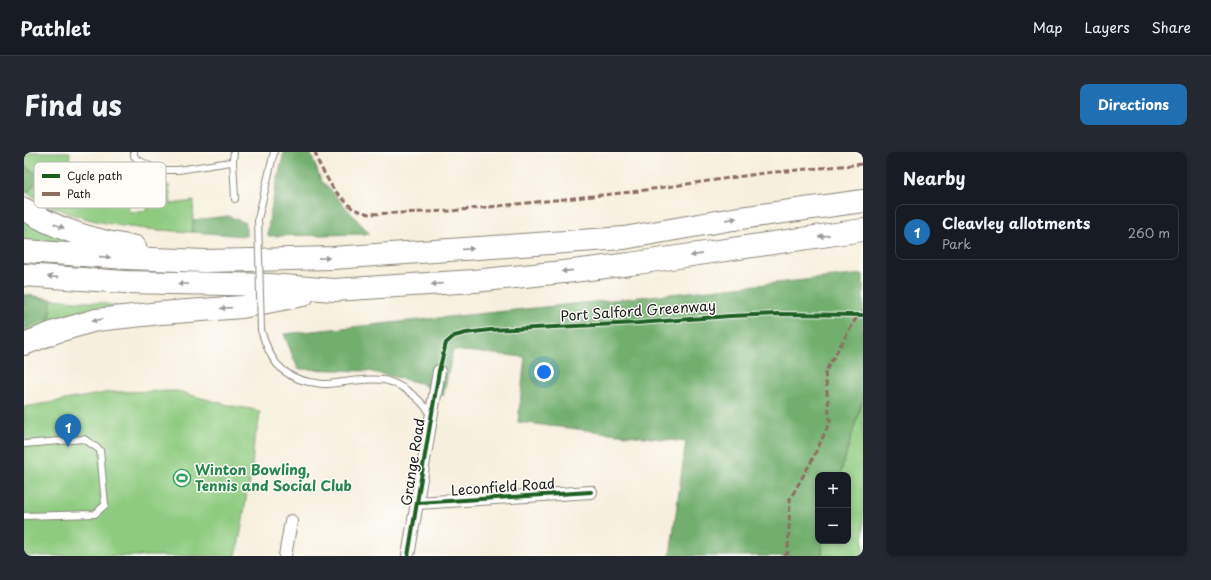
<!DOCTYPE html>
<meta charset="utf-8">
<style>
body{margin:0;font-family:"Playpen Sans",sans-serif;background:#242831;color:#f1f3f6}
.controls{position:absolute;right:12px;bottom:12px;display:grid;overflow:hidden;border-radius:8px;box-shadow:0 2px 6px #0003}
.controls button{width:36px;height:36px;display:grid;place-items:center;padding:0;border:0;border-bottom:1px solid #363941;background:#171b24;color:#f1f3f6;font:20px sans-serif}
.you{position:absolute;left:520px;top:220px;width:14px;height:14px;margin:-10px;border:3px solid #fff;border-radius:50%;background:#1a73e8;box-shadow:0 0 0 6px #1a73e833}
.badge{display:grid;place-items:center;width:26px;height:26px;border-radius:50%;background:#1f6fb2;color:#fff;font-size:13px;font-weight:700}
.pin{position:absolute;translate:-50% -33px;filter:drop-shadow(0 1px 2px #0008)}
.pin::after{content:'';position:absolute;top:21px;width:14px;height:12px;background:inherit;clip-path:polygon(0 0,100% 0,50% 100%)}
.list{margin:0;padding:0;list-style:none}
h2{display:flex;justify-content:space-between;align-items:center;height:52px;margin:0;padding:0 16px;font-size:17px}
h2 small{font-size:13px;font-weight:400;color:#9ea1a6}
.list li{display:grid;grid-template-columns:26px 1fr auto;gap:12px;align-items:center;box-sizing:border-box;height:56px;margin:0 8px 8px;padding:0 8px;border:1px solid #363941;border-radius:8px}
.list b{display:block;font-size:15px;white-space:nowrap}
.list p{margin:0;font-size:13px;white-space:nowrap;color:#9ea1a6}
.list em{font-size:13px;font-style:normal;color:#9ea1a6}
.map{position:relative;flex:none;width:839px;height:404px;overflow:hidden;border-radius:8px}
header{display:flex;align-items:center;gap:24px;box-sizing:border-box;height:56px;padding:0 20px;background:#171b24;border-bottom:1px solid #363941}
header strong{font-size:19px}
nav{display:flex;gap:22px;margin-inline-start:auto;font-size:14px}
.intro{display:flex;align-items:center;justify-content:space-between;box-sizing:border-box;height:96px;padding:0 24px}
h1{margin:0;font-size:28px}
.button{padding:10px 18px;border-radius:8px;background:#1f6fb2;color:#fff;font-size:14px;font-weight:700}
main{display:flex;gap:24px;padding:0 24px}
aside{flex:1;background:#171b24;border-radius:8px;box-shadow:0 2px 6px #0003}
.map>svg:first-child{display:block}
.green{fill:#8ecb80;stroke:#55744e}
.forest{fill:#72af6e;stroke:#476645}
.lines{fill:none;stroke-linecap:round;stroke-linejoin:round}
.service-casing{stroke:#8a867c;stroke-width:8}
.minor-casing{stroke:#8a867c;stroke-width:14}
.motorway-casing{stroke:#8a867c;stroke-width:24}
.service{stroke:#fff;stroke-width:6}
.minor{stroke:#fff;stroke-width:12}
.motorway{stroke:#fff;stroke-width:22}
.service-bridge-casing{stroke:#8a867c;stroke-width:8;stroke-linecap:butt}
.service-bridge{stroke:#fff;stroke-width:6}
.quiet{stroke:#8d6e63;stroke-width:3;stroke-dasharray:6 3;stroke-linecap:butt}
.cycleway-casing{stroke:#fdfcf7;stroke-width:6}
.cycleway{stroke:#1b5e20;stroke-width:4}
.oneway{fill:#999}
.labels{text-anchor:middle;stroke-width:3;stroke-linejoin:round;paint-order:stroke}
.street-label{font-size:14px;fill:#1c1c1c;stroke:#fdfcf7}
.leisure-label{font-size:14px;font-weight:bold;fill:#27864d;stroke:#fdfcf7;text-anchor:start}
.key{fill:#fdfcf7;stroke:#bab9b5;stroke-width:1}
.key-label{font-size:11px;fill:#1c1c1c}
</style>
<header>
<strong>Pathlet</strong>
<nav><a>Map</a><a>Layers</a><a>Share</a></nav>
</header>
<div class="intro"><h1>Find us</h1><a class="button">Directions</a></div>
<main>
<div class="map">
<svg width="839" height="404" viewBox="0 0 839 404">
<rect width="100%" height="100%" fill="#fdfcf7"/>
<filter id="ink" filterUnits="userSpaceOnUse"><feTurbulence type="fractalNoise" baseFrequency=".025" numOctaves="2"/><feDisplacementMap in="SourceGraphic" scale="8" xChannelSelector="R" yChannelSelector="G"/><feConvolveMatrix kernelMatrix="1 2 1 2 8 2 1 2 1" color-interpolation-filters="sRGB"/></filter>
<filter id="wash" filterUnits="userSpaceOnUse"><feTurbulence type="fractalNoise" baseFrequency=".012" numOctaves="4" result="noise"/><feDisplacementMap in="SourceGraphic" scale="16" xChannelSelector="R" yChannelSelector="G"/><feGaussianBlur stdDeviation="0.9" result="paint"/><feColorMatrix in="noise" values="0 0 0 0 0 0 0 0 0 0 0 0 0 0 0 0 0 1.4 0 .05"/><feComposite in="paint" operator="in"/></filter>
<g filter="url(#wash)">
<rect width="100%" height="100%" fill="#f7efdd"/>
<g class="green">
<path d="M5 0H46L45 11 49 16 101 25 105 60 124 58 120 22 133 21 135 34 145 33 147 52 170 49 168 80C127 78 84 75 44 61 30 56 16 48 3 41L16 25 0 13V5Z"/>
<path d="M0 67 73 93 0 88Z"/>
<path d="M0 142 27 147 78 151 93 154 43 163 0 180Z"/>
<path d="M154 239C172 245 190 249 208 254 217 256 227 256 236 259L234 275 230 288 228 315 230 316 223 340 218 374 212 404H0V255L87 240Z"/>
<path d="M839 246V404H798V389H824V323H816Z"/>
</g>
<g class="forest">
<path d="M260 0H286L297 28 346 82 244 84C244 61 255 24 260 0Z"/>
<path d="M0 13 16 25 3 41 0 39Z"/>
<path d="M204 64 222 71V84L168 80 169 68Z"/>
<path d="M839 122V246L816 323H794V389H798V404H646L662 290 494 270 501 205 429 198 419 244 396 231 344 219 274 217 260 182Z"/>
<path d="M0 144 27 147V165L0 176Z"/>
</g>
</g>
<g filter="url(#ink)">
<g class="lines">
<defs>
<g id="service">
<path d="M110 0V4L114 8 134 18H154L207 10 209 8 210 0"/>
<path d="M209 8 211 47"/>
<path d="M234 67 250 0"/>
<path d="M237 178C245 205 255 224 285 230 290 230 295 232 300 232 309 232 319 230 327 229 339 228 353 226 364 229 382 235 396 247 407 262"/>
<path d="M0 292 60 287 76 298 81 353 71 362 0 364"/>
</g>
<g id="minor">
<path d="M393 351 567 340"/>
<path d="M261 404 267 369"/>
<path d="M384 404 415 219"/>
</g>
<g id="motorway">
<path d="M0 57C32 77 73 90 111 95"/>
<path d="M0 99 103 106 181 109 308 106 600 86 709 67 839 49"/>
<path d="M0 123 101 130 246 133 310 138 450 129 549 119 606 112 839 78"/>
<path d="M0 192 31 180 72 168 137 161 218 155 279 143"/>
</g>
</defs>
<use href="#service" class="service-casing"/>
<use href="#minor" class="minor-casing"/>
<use href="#motorway" class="motorway-casing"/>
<use href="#service" class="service"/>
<use href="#minor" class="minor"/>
<use href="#motorway" class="motorway"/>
<defs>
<path id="service-bridge" d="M234 67 237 178"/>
</defs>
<use href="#service-bridge" class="service-bridge-casing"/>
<use href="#service-bridge" class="service-bridge"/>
<g class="quiet">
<path d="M291 0 295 12 310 38 329 57 345 62 427 59 607 40 741 21 839 12"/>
<path d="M761 404 764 400 766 347 787 310 806 270 801 220 834 163"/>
</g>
<defs>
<g id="cycleway">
<path d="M393 351 567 340"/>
<path d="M384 404 415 219 422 191 430 184 442 181 466 178 614 171 706 164 754 162 839 163"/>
</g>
</defs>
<use href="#cycleway" class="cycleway-casing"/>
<use href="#cycleway" class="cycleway"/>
</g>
<defs><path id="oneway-solid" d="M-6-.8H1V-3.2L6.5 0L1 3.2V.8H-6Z"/></defs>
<g class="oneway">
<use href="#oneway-solid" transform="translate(707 67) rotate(-9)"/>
<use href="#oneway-solid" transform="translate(35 74) rotate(22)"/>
<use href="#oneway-solid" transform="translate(800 84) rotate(171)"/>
<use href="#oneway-solid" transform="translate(444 97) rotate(-4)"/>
<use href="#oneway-solid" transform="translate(672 103) rotate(172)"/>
<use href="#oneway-solid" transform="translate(81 105) rotate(4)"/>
<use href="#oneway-solid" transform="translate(300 106) rotate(-1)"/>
<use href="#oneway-solid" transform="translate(543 119) rotate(174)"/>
<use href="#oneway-solid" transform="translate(29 125) rotate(-176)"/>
<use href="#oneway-solid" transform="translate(159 132) rotate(-179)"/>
<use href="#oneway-solid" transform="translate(413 132) rotate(176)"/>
<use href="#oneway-solid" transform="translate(202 156) rotate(176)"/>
<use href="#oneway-solid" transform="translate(73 168) rotate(170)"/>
</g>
</g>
<defs>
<symbol id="stadium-ring" viewBox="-11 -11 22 22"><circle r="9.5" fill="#fdfcf7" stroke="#2e9e5b" stroke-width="1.5"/><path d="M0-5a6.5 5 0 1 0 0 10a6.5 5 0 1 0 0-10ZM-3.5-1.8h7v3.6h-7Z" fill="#2e9e5b"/></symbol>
</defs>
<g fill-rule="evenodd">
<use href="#stadium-ring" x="148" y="316" width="20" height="20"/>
</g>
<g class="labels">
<g class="street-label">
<text transform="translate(614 159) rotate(-4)" y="5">Port Salford Greenway</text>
<text transform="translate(389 310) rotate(-81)" y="5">Grange Road</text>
<text transform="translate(479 335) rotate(-4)" y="5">Leconfield Road</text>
</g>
<g class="leisure-label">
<text x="171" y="323">Winton Bowling,<tspan x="171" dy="16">Tennis and Social Club</tspan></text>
</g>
</g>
<rect x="10" y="10" width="132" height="46" rx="6" class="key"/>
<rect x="18" y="22" width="18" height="4" fill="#1b5e20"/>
<rect x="18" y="40" width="18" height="4" fill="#8d6e63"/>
<g class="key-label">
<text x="43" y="28">Cycle path</text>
<text x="43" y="46">Path</text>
</g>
</svg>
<div class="controls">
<button>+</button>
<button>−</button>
</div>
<div class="you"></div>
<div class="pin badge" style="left:44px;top:295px">1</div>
</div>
<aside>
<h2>Nearby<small></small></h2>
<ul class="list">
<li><span class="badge">1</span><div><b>Cleavley allotments</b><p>Park</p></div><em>260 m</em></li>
</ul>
</aside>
</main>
